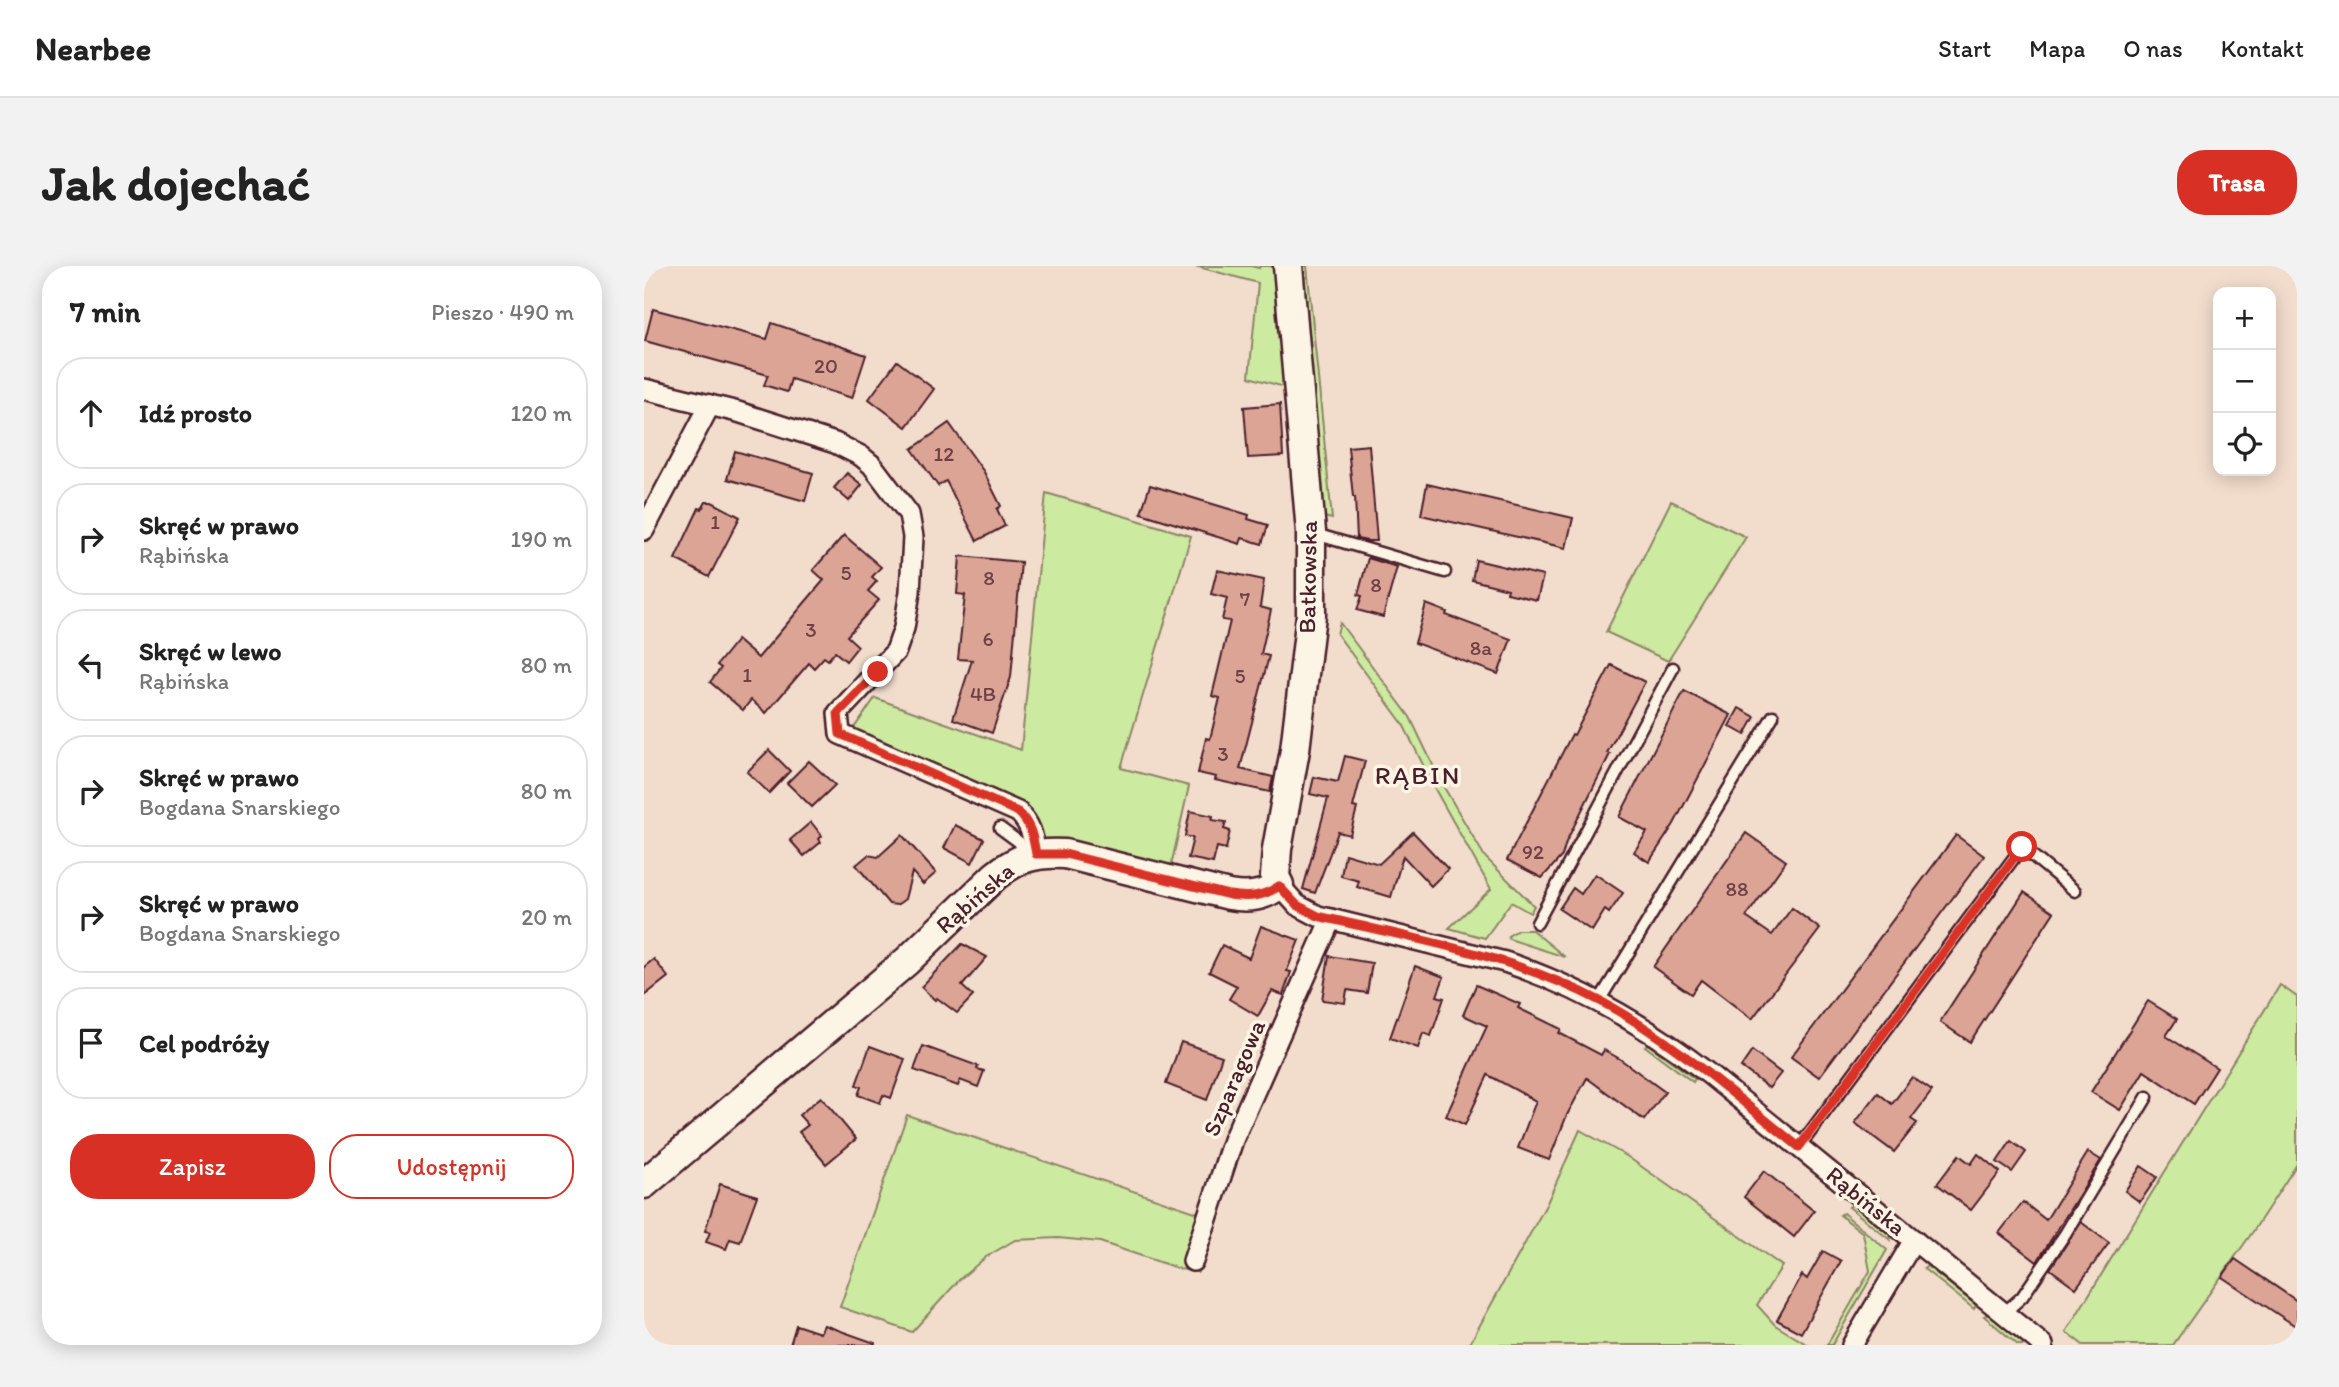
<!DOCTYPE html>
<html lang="pl">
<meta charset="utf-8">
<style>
body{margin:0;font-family:Itim,sans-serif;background:#f2f2f2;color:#222}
.controls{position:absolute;right:21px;top:21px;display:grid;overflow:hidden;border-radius:14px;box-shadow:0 4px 18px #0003}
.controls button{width:63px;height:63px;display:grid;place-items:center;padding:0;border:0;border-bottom:2px solid #e0e0e0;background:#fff;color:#222;font:35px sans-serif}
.stop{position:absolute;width:21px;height:21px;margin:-16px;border:5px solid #d93025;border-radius:50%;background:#fff}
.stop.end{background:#d93025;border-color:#fff;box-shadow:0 2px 7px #0008}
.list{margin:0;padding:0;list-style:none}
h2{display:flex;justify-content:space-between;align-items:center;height:91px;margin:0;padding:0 28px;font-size:30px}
h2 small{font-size:23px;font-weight:400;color:#767676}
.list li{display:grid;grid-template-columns:46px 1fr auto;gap:21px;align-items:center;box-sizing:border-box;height:112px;margin:0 14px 14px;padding:0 14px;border:2px solid #e0e0e0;border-radius:28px}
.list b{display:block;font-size:26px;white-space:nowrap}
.list p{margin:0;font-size:23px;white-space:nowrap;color:#767676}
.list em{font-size:23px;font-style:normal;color:#767676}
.actions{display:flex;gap:14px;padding:21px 28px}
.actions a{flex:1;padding:16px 0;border:2px solid #d93025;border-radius:28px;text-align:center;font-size:24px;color:#d93025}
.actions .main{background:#d93025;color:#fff}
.icon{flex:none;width:38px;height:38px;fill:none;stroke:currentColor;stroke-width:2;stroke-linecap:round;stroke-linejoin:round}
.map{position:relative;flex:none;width:1653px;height:1079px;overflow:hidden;border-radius:28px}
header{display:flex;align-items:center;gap:42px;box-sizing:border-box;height:98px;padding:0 35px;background:#fff;border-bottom:2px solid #e0e0e0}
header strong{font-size:33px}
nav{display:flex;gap:38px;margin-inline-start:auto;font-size:24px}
.intro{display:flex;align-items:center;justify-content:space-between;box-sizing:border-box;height:168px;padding:0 42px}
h1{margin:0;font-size:49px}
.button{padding:18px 32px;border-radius:28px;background:#d93025;color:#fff;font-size:24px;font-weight:700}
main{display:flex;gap:42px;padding:0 42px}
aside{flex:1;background:#fff;border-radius:28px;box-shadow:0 4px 18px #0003}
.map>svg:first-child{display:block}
.green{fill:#cdeaa1;stroke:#8c8466;stroke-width:2}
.building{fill:#dca495;stroke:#4a1f2b;stroke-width:2}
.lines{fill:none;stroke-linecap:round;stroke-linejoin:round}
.lane-casing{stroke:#4a1f2b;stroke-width:15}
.street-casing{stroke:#4a1f2b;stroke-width:24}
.secondary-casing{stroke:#4a1f2b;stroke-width:33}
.lane{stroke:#fcf5e5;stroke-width:10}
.street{stroke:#fcf5e5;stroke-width:19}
.secondary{stroke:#fcf5e5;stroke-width:28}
.route{stroke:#d93025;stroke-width:9}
.labels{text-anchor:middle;stroke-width:7;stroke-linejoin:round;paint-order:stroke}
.number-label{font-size:21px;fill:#6e4046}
.street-label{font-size:24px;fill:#4a1f2b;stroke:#fcf5e5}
.neighbourhood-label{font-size:26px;letter-spacing:2px;fill:#4a1f2b;stroke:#fcf5e5}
</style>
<header>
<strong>Nearbee</strong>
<nav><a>Start</a><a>Mapa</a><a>O nas</a><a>Kontakt</a></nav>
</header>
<div class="intro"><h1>Jak dojechać</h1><a class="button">Trasa</a></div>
<main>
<aside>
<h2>7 min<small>Pieszo · 490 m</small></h2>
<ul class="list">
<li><svg class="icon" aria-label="ahead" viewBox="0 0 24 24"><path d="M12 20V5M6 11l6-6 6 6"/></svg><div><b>Idź prosto</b></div><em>120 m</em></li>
<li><svg class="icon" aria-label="right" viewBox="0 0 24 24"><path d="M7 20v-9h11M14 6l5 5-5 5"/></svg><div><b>Skręć w prawo</b><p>Rąbińska</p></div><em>190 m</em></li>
<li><svg class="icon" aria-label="left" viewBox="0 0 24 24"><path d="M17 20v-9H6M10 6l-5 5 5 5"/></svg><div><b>Skręć w lewo</b><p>Rąbińska</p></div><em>80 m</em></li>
<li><svg class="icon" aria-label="right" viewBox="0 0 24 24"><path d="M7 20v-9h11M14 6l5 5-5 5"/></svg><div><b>Skręć w prawo</b><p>Bogdana Snarskiego</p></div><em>80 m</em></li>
<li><svg class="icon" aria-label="right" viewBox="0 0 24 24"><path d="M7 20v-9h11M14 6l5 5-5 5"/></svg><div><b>Skręć w prawo</b><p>Bogdana Snarskiego</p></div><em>20 m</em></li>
<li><svg class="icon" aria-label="arrive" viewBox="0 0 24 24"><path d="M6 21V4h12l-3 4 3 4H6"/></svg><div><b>Cel podróży</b></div></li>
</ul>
<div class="actions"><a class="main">Zapisz</a><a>Udostępnij</a></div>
</aside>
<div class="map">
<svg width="1653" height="1079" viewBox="0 0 1653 1079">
<rect width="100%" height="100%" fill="#f2ddcd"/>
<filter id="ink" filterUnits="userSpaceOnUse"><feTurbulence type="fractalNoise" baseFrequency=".0143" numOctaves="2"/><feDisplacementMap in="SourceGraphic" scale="14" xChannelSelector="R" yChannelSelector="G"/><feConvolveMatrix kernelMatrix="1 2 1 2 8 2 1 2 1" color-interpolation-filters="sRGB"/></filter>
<g filter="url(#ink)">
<g class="green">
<path d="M551 0H607L615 2 616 0H638L644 122 605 111 614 17Z"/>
<path d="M652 0H663L688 253 675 250Z"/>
<path d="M402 227 547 270 477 502 545 520 527 600 424 578 402 576 389 550 208 465 231 432 377 484Z"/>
<path d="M1027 235 1102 271 1024 395 962 366Z"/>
<path d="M696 357 766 451 798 518 841 591 890 640 886 647 867 636 841 672 805 662 847 623 792 525 759 458 693 368Z"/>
<path d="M874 664H888L921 691 865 673 864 670Z"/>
<path d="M670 673 687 677 594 887 554 1006 536 1003 456 976 414 972 371 974 342 991 316 1013 268 1066 196 1041 263 849 554 947 574 883Z"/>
<path d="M1636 719 1653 731V898L1610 964 1529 1079H1439L1422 1066Z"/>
<path d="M1004 778 1051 813 1049 816 1001 780Z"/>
<path d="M936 864 984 891 1138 1000 1113 1039 1131 1059 1164 1079H825L902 939Z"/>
<path d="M1209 938 1246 969V974L1205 941Z"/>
<path d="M1199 947 1243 984 1188 1079H1183L1226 1005 1219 967 1196 949Z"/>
<path d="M1283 1000 1332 1039 1330 1043 1280 1003Z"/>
<path d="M1344 1048 1381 1079H1374L1340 1050Z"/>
</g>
<g class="building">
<path d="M9 43 123 73 128 57 222 89 208 132 147 113 143 126 120 119 124 109 1 75Z"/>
<path d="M253 95 290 123 262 161 225 133Z"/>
<path d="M636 138 639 190 604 192 600 141Z"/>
<path d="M305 157 340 206 357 240 353 243 361 260 333 275 302 215 294 220 268 183Z"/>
<path d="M725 179 733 275H723L713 273 711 231H709L704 181Z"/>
<path d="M91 185 169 207 161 235 83 213Z"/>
<path d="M203 207 218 219 205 235 190 222Z"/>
<path d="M783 218 929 252 922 282 777 249Z"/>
<path d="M506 219 605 249 604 253 624 259 618 278 598 272 596 278 497 247Z"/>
<path d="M62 236H68L96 251 65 311 31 293 55 242 58 243Z"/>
<path d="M200 269 237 301 228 311 233 315 224 325 235 334 203 370 214 380 202 395 191 386 184 394 180 391 170 402 165 397 122 447 107 434 99 444 66 416 77 402 73 399 93 374 114 392 180 314 169 304Z"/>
<path d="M316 290 377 296 367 411 348 467 309 453 328 394 314 393 321 329 313 328Z"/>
<path d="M724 292 753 301 739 351 713 344 718 330 714 329Z"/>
<path d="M832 294 899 310 893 334 863 327 864 323 828 314Z"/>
<path d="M573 304 620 314 616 341 627 344 617 388 625 390 596 503 629 511 626 526 571 514 572 511 554 507 562 472 566 473 576 432 568 430 586 355 578 354 583 332 567 328Z"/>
<path d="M782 338 803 346 802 349 867 373 854 408 771 377Z"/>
<path d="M967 399 1001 416 963 487 966 488 922 576 918 590 898 612 863 594 928 468 930 469Z"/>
<path d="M1040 425 1087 449 1030 558 1005 596 990 586 1003 566 975 551Z"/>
<path d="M1095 442 1111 451 1101 469 1085 460Z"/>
<path d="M125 484 146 505 125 527 103 506Z"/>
<path d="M701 490 721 495 709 541 713 542 706 569 694 566 671 627 659 623 684 532 666 528 670 511 694 516Z"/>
<path d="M165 495 191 519 168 541 143 517Z"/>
<path d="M546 545 569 550 568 554 582 556 580 563 586 565 582 583 573 581 569 597 544 592 549 572 541 570Z"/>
<path d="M167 556 178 570 175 573 177 576 160 590 146 574Z"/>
<path d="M311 559 340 573 328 597 300 582Z"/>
<path d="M769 566 804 603 787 620 759 590 747 631 713 621 715 615 697 610 701 588 735 598Z"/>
<path d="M1102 567 1142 595 1102 651 1128 669 1148 642 1176 663 1108 753 1057 714 1047 728 1009 701Z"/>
<path d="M258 569 292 607 279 618 268 606 261 633 253 639 245 638 212 599 224 589 234 591Z"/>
<path d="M1312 569 1340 590 1175 811 1147 791Z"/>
<path d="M951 608 979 627 965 647 961 644 948 665 915 643 929 622 937 628Z"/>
<path d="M1380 626 1410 646 1326 776 1296 756Z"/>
<path d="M617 660 655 674 643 705 647 706 639 729 628 725 614 750 585 733 593 720 565 706 578 679 605 692Z"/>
<path d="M318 678 343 691 318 720 329 730 313 747 293 732 291 734 277 721Z"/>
<path d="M685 690 728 697 723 727 703 724 701 737 678 734Z"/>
<path d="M10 693 24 711 0 730V701Z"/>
<path d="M771 700 800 711 793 730 800 732 787 770 779 767 774 782 746 772Z"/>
<path d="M832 719 876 738 874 742 917 763 915 767 957 789 960 784 976 793 1021 826 1000 854 943 812 923 849 905 894 874 882 892 835 844 809 821 859 802 850 843 760 819 749Z"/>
<path d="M1504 735 1533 753 1522 770 1573 802 1550 838 1500 805 1476 844 1447 826Z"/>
<path d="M537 776 578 790 563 834 522 818Z"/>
<path d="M226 780 261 793 247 832 239 829 236 837 214 829 217 821 212 819Z"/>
<path d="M279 780 334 800 333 803 340 805 334 821 316 814 314 820 270 804Z"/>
<path d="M1108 785 1137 807 1125 822 1097 801Z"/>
<path d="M1268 811 1288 825 1267 853 1273 857 1250 886 1211 857 1234 827 1248 838Z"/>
<path d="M177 831 212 873 182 898 155 866 164 859 155 849Z"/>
<path d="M1367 875 1382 886 1368 906 1353 896Z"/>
<path d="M1444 886 1457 894 1393 996 1355 967 1379 936 1402 954Z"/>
<path d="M1334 888 1356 906 1327 944 1293 918 1315 889 1327 898Z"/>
<path d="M1497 900 1513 911 1496 936 1481 925Z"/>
<path d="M1120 905 1170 945 1150 971 1100 931Z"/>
<path d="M76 918 113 930 96 976 86 973 82 983 62 976 66 966 61 965Z"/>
<path d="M1437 956 1465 977 1432 1022 1406 1003Z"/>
<path d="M1179 985 1197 995 1157 1067 1133 1054 1158 1009 1163 1013Z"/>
<path d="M1591 993 1653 1035V1061L1578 1011Z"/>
<path d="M152 1059 176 1067 180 1059 231 1077 230 1079H146Z"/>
</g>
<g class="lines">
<defs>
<g id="lane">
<path d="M671 268 801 306"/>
<path d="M356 562 375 576 381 589"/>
<path d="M893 657 1029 402"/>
<path d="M955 735 1129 450"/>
<path d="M1155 881 1378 581 1431 625"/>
<path d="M1360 1047 1378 1031 1421 968 1503 831"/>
</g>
<g id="street">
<path d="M0 123 94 146 191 177 217 190 228 199 265 248 269 271 266 326 260 362 252 385 194 447 196 468 374 546C387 558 389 571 392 588"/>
<path d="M0 264 66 139"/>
<path d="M635 619 653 639 674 650 861 696C936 721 1002 759 1065 808L1399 1079"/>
<path d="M549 995 589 874 687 653"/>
<path d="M1208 1079 1270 974"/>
</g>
<path id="secondary" d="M0 918 263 695 351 610C373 592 392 586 421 588L585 629C604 632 619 631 635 619L631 611 633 583 651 484 667 349V266L644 0"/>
</defs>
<use href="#lane" class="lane-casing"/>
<use href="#street" class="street-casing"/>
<use href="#secondary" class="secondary-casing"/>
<use href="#lane" class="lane"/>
<use href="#street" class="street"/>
<use href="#secondary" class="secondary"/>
</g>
</g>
<g class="lines" filter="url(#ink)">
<path class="route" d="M234 406 194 447 196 468 374 546C387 558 389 571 392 588H421L585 629C605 632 619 631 635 620L653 639 674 650C770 673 870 689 958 736 1030 775 1091 830 1155 881L1378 581"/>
</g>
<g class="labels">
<g class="number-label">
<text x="182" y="107">20</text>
<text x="300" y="195">12</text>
<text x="71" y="263">1</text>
<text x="202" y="314">5</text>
<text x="345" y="319">8</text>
<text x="732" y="326">8</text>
<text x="601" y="340">7</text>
<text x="167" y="371">3</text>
<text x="344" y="380">6</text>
<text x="837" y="389">8a</text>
<text x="103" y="416">1</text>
<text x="596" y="417">5</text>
<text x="339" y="435">4B</text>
<text x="579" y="495">3</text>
<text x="889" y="593">92</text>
<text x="1093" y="630">88</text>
</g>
<g class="street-label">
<text transform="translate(664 311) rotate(-89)" y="8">Batkowska</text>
<text transform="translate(331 632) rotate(-41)" y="8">Rąbińska</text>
<text transform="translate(590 812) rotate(-67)" y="8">Szparagowa</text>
<text transform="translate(1222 935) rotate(39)" y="8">Rąbińska</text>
</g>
<g class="neighbourhood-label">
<text x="774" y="518">RĄBIN</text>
</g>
</g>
</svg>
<div class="controls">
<button>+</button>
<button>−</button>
<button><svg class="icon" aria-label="locate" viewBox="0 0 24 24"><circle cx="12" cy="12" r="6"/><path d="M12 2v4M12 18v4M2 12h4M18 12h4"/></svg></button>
</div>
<div class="stop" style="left:1378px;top:581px"></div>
<div class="stop end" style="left:234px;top:406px"></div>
</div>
</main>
